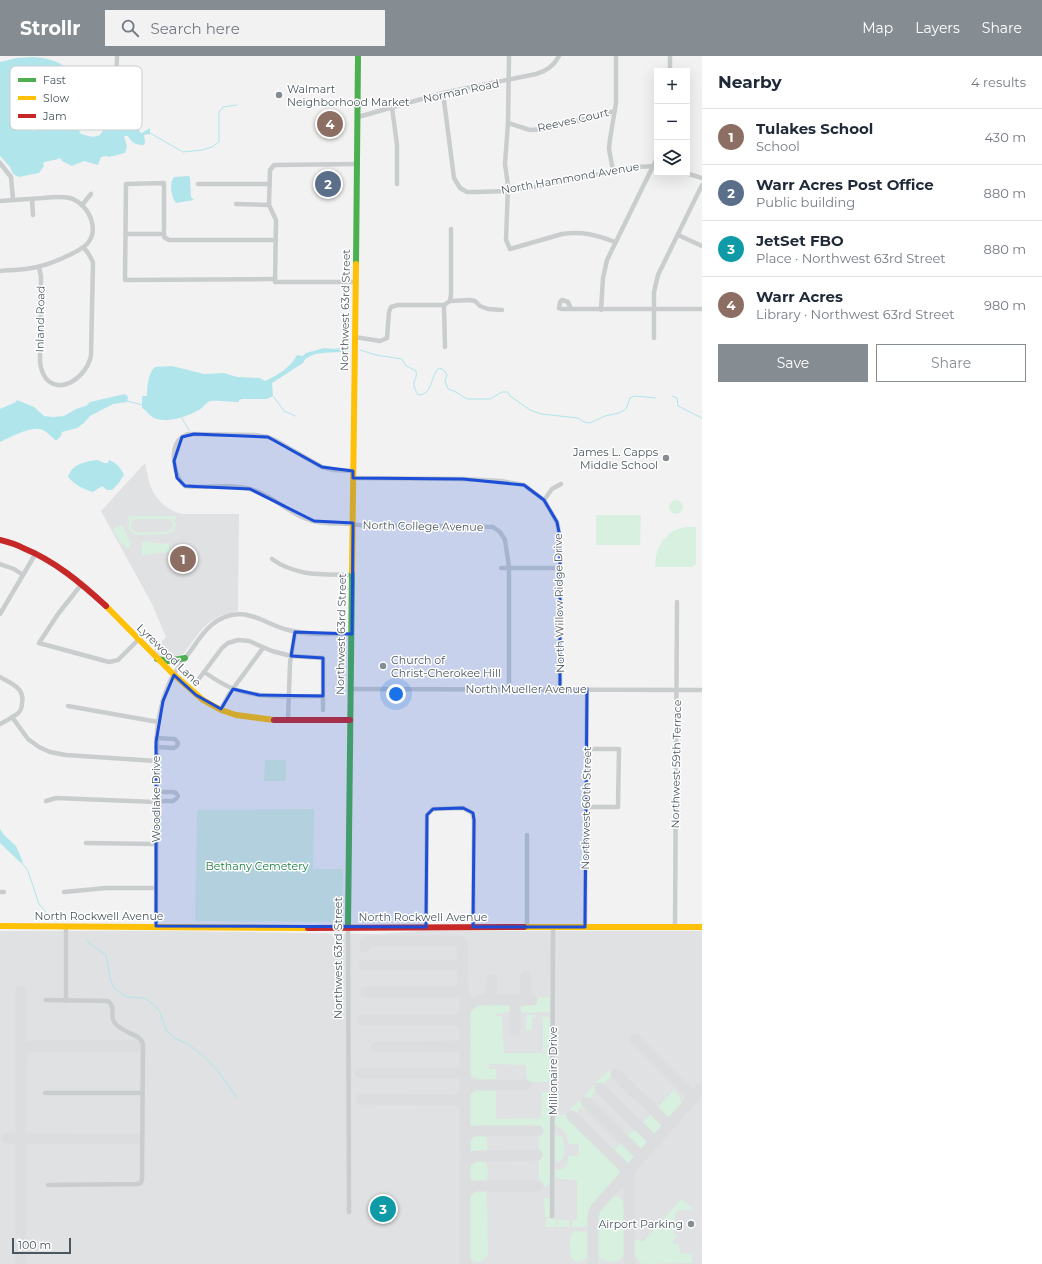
<!DOCTYPE html>
<meta charset="utf-8">
<style>
body{margin:0;font-family:Montserrat,sans-serif;background:#f2f2f3;color:#1f2937}
.controls{position:absolute;right:12px;top:12px;display:grid;overflow:hidden;border-radius:0px;box-shadow:0 4px 16px #0002}
.controls button{width:36px;height:36px;display:grid;place-items:center;padding:0;border:0;border-bottom:1px solid #e0e1e3;background:#fff;color:#1f2937;font:20px sans-serif}
.scale{position:absolute;left:12px;bottom:10px;width:59px;box-sizing:border-box;padding-left:4px;border:2px solid #4a575e;border-top:0;font-size:11px;line-height:14px;white-space:nowrap;color:#4a575e;-webkit-text-stroke:3px #fff;paint-order:stroke}
.you{position:absolute;left:396px;top:638px;width:14px;height:14px;margin:-10px;border:3px solid #fff;border-radius:50%;background:#1a73e8;box-shadow:0 0 0 6px #1a73e833}
.badge{display:grid;place-items:center;width:26px;height:26px;border-radius:50%;background:#858d92;color:#fff;font-size:13px;font-weight:700}
.pin{position:absolute;translate:-50% -50%;border:2px solid #fff;box-shadow:0 1px 4px #0006}
.list{margin:0;padding:0;list-style:none}
h2{display:flex;justify-content:space-between;align-items:center;height:52px;margin:0;padding:0 16px;font-size:17px}
h2 small{font-size:13px;font-weight:400;color:#747a83}
.list li{display:grid;grid-template-columns:26px 1fr auto;gap:12px;align-items:center;box-sizing:border-box;height:56px;padding:0 16px;border-top:1px solid #e0e1e3}
.list b{display:block;font-size:15px;white-space:nowrap}
.list p{margin:0;font-size:13px;white-space:nowrap;color:#747a83}
.list em{font-size:13px;font-style:normal;color:#747a83}
.actions{display:flex;gap:8px;padding:12px 16px}
.actions a{flex:1;padding:9px 0;border:1px solid #858d92;border-radius:0px;text-align:center;font-size:14px;color:#858d92}
.actions .main{background:#858d92;color:#fff}
.icon{flex:none;width:22px;height:22px;fill:none;stroke:currentColor;stroke-width:2;stroke-linecap:round;stroke-linejoin:round}
.map{position:relative;flex:none;width:702px;height:1208px;overflow:hidden}
header{display:flex;align-items:center;gap:24px;box-sizing:border-box;height:56px;padding:0 20px;background:#858d92;color:#fff}
header strong{font-size:19px}
nav{display:flex;gap:22px;margin-inline-start:auto;font-size:14px}
.search{width:280px;height:36px;background:#f2f2f3;display:flex;align-items:center;gap:10px;box-sizing:border-box;padding:0 14px;border-radius:0px;color:#747a83;font-size:15px}
main{display:flex}
aside{flex:1;background:#fff}
.map>svg:first-child{display:block}
.education{fill:#e0e1e2}
.airport{fill:#dfe1e3}
.green{fill:#d8f0df;fill-rule:evenodd}
.water{fill:#afe5eb}
.lines{fill:none;stroke-linecap:round;stroke-linejoin:round}
.stream{stroke:#afe5eb;stroke-width:1}
.taxiway{stroke:#dcddde;stroke-width:11}
.street{stroke:#cacdce;stroke-width:4.5}
.fast{stroke:#4caf50;stroke-width:6}
.slow{stroke:#ffc107;stroke-width:6}
.jam{stroke:#c62828;stroke-width:6}
.marked{fill:#1d4ed8;fill-opacity:0.2;stroke:#1d4ed8;stroke-width:3;stroke-linejoin:round}
.poi-dot{fill:#858d92;stroke:#fff;stroke-width:1.5}
.labels{text-anchor:middle;stroke-width:3;stroke-linejoin:round;paint-order:stroke}
.poi-label{font-size:11px;fill:#4a575e;stroke:#fff;text-anchor:start}
.street-label{font-size:11px;fill:#4a575e;stroke:#fff}
.park-label{font-size:11px;fill:#1c7e43;stroke:#fff}
.key{fill:#fff;stroke:#c9cdcf;stroke-width:1}
.key-label{font-size:11px;fill:#4a575e}
</style>
<header>
<strong>Strollr</strong>
<div class="search"><svg class="icon" aria-label="search" viewBox="0 0 24 24"><circle cx="10" cy="10" r="6"/><path d="M15 15l6 6"/></svg>Search here</div>
<nav><a>Map</a><a>Layers</a><a>Share</a></nav>
</header>
<main>
<div class="map">
<svg width="702" height="1208" viewBox="0 0 702 1208">
<rect width="100%" height="100%" fill="#f2f2f2"/>
<path class="education" d="M145 407 149 426 153 436 158 443 165 450 173 455 182 458H239L238 555 222 559 211 565 202 573 184 597 173 604 161 602 153 595 166 581 152 548 101 455Z"/>
<path class="airport" d="M0 875H175L299 877 378 878 421 875H702V1208H0Z"/>
<g class="green">
<circle cx="676" cy="451" r="7"/>
<path d="M596 459H641L640 489H596Z"/>
<path d="M128 460H176V463H173L176 468 174 475 167 478 136 479C129 476 127 471 130 463H128ZM137 463H168L172 466 173 470 170 474 167 476H137L133 474 131 471 132 465Z"/>
<path d="M122 469 131 487 128 493 120 486 113 473Z"/>
<path d="M685 471H696V508L693 511H655C655 491 665 475 685 471Z"/>
<path d="M145 485C149 485 151 486 155 487 160 487 164 487 169 488L170 496 142 499V487Z"/>
<path d="M265 704H284L286 706V724L284 725H264Z"/>
<path d="M314 753 313 813H343L342 866 195 865 197 754Z"/>
<path d="M548 941H550V954L548 956 523 957 520 954 521 950 532 949V942Z"/>
<path d="M479 949H507L510 950V954L508 956 495 958V960H502L504 997H550V1024L549 1026H527L526 1009 489 1008V1013H496V1021L494 1024C485 1026 475 1025 470 1017V958L473 951Z"/>
<path d="M527 959H536L535 962H532V974H526Z"/>
<path d="M541 961H549L550 963V996H543V963L540 962Z"/>
<path d="M610 1014 616 1018 610 1023 609 1022 601 1031 596 1026Z"/>
<path d="M594 1029H596L599 1032 591 1041 592 1042 590 1045 587 1044 584 1041Z"/>
<path d="M491 1033 496 1036V1063L535 1062V1065L537 1064V1062H541L542 1036H550V1127L547 1130H542L539 1126V1072H476L471 1071 470 1069V1039L477 1034Z"/>
<path d="M674 1034 680 1041 681 1048 671 1061 666 1062 657 1052Z"/>
<path d="M582 1043 585 1046V1047L589 1052 587 1056 581 1051 577 1055 578 1057 576 1059 573 1058 570 1056V1053Z"/>
<path d="M652 1057 660 1064 662 1068C656 1083 649 1079 641 1068Z"/>
<path d="M558 1059H565L572 1063 622 1114 621 1117 592 1149 589 1156V1169L586 1171H572V1164H577V1124L558 1123 555 1119V1113C566 1116 568 1109 568 1100L579 1099V1088H568C567 1075 565 1076 555 1069V1063Z"/>
<path d="M636 1073H637L647 1083 646 1089 642 1093H637L622 1078V1076L624 1074 629 1079Z"/>
<path d="M473 1078H483L487 1081V1093L485 1097 475 1098 471 1095 470 1082Z"/>
<path d="M556 1079 562 1080C565 1087 565 1098 562 1104L557 1106 555 1103V1080Z"/>
<path d="M622 1085 635 1097V1102L627 1108H623L608 1092 610 1088 615 1093 620 1089 618 1087Z"/>
<path d="M475 1103H484C489 1109 489 1121 485 1127H473C468 1122 469 1111 471 1105Z"/>
<path d="M473 1133H484L487 1137 488 1198 484 1204C478 1208 473 1206 469 1200L470 1137Z"/>
<path d="M614 1140 620 1141 624 1147V1200C618 1208 601 1208 597 1198V1159C600 1152 606 1142 614 1140Z"/>
<path d="M543 1142H550V1161H545L544 1144H543Z"/>
<path d="M681 1143 692 1152 690 1154H679L675 1158 674 1179H679L673 1185 675 1188H679L680 1197 692 1198V1207L642 1208C635 1202 632 1195 634 1186L638 1183 643 1186Z"/>
<path d="M546 1162 556 1164V1171H546Z"/>
<rect x="557" y="1164" width="12" height="7"/>
<path d="M573 1175 586 1176 588 1177V1200C584 1206 574 1208 571 1201 569 1195 569 1180 573 1175Z"/>
</g>
<g class="water">
<path d="M34 1C44 2 58 4 66 12V16C61 21 54 29 46 28 40 28 36 26 29 28 19 41 31 38 30 50 30 56 25 62 24 68L29 74 35 75 39 66H43C48 60 60 43 71 47 74 48 84 58 87 62L79 75 81 78 93 81 100 79 104 73 110 71 114 73 128 66 137 68 140 76 142 77 150 72V78L144 79 145 86 144 89C136 89 132 87 128 80H124L127 91 125 97 109 101 106 100 101 101 98 109 84 105 72 110 62 105 60 102C54 105 48 104 43 107L44 110 39 117 19 121 13 118 10 111 0 100V6L17 2Z"/>
<path d="M189 120 190 122 191 141 194 144 176 147C171 140 169 128 174 121Z"/>
<path d="M346 291 349 292V295C337 298 309 293 303 307L272 327 273 340 267 343H242L239 344V346C231 346 219 344 211 345 206 346 203 352 199 354 186 361 171 366 157 363 149 361 148 355 142 352V340H147C147 331 148 317 155 311L172 310 204 318 224 317 237 321 260 322 265 325C278 319 290 312 297 299L303 300 306 297 324 292 335 293Z"/>
<path d="M125 338 128 341 127 346 113 348 90 360 84 367 77 372 62 376 61 380 57 384H55C52 381 47 376 43 374 31 369 10 382 0 386V353L16 346 17 344 34 351 44 360 53 361 64 360 76 353 86 350 90 346Z"/>
<path d="M98 404 104 407H108L109 404C117 407 121 412 124 419L118 428 112 434H107L102 430 93 436C83 433 75 429 68 421 72 408 86 405 98 404Z"/>
<path d="M0 773 4 779 16 790 23 806 21 807 0 787Z"/>
</g>
<g class="lines">
<g class="stream">
<path d="M150 77 183 96 202 94 212 91 219 86V56L223 51 237 49"/>
<path d="M360 294 376 299 402 303 405 309 416 315C418 326 409 323 418 339 433 339 430 320 439 312L444 314 447 319 445 325 448 333 454 335 467 343H490L502 336H508L510 340 530 354 541 358 578 362 584 366 590 367 605 360 619 357 626 353 630 342 634 340 656 342"/>
<path d="M273 340 284 355 295 360"/>
<path d="M672 340 677 342 678 350 702 362"/>
<path d="M127 345 143 349"/>
<path d="M181 361 189 374"/>
<path d="M22 807 28 815 39 848 51 862"/>
<path d="M87 884 88 886 106 899 110 922 114 932 123 939 127 941 144 942 154 949 160 956 166 974 176 983 188 988 205 1001 221 1019 237 1042"/>
</g>
<g class="taxiway">
<path d="M365 891V888L368 885H459L462 887 463 933 465 941V1208"/>
<path d="M364 909H459L462 912"/>
<path d="M365 936H461L464 937"/>
<path d="M491 944 492 924"/>
<path d="M515 944V975"/>
<path d="M525 944 526 920"/>
<path d="M465 956 469 949 478 944H532"/>
<path d="M363 964H461L464 966 465 970"/>
<path d="M635 983 688 1036 690 1040 689 1046"/>
<path d="M376 991 465 990"/>
<path d="M21 1003 25 994 32 990H136"/>
<path d="M360 1017H465"/>
<path d="M616 1018 669 1069"/>
<path d="M600 1032 654 1085"/>
<path d="M465 1036 468 1032 474 1029H526"/>
<path d="M361 1043 465 1044"/>
<path d="M586 1046 641 1100"/>
<path d="M572 1060 628 1115"/>
<path d="M7 1082 136 1083"/>
<path d="M465 1085 468 1078 475 1075H538"/>
<path d="M465 1110 467 1105 475 1100 537 1099"/>
<path d="M465 1141 467 1135 474 1130H538"/>
<path d="M21 1208V935"/>
<path d="M593 1208V1160L596 1152 702 1032"/>
<path d="M629 1208V1121L630 1113"/>
</g>
<g class="street">
<path d="M509 0 508 67 505 108 508 130 506 184 510 193 562 178C582 175 597 179 615 186"/>
<path d="M670 0V15"/>
<path d="M111 35 114 34 116 29 117 0"/>
<path d="M443 37 454 122 460 132 467 136H477L507 135 534 131 636 111 657 110"/>
<path d="M57 38C70 31 80 28 95 32 100 33 105 35 111 35"/>
<path d="M392 51 397 89V128"/>
<path d="M358 61 443 37 536 18C547 15 554 10 559 0"/>
<path d="M508 67 530 74 546 73 615 55"/>
<path d="M0 107 11 121 13 144"/>
<path d="M613 115 609 93 610 83 616 47V0"/>
<path d="M686 117 702 122"/>
<path d="M198 128H270"/>
<path d="M32 143 33 159"/>
<path d="M0 145C14 144 29 143 43 142 52 141 62 140 70 142 80 145 88 154 91 163 99 187 80 194 63 202 54 206 46 209 37 211 25 214 12 214 0 215"/>
<path d="M236 148 269 149"/>
<path d="M82 149 91 138"/>
<path d="M126 178H164"/>
<path d="M678 179 702 190"/>
<path d="M39 211 41 221 40 306C45 345 84 329 91 300L93 206 88 197 84 192"/>
<path d="M275 223 125 224 126 128 164 127V181L169 184H276"/>
<path d="M356 226H275L276 164 269 149 270 114 274 109 357 108"/>
<path d="M450 245 470 244 475 245 480 250 488 253 502 254"/>
<path d="M444 249 450 245 451 238V173"/>
<path d="M444 249 445 291"/>
<path d="M571 253 568 246 562 244 560 246 559 252 562 253H702"/>
<path d="M601 254 603 222 607 204 657 102"/>
<path d="M355 281 380 285 387 282 389 256 391 251 398 249H444"/>
<path d="M654 282V236L658 219 702 129"/>
<path d="M353 415 334 414 322 411 275 384 268 381 255 379 188 378C186 379 184 379 182 381 169 390 173 421 185 430 206 433 229 427 250 433 270 438 285 454 304 462 321 470 341 466 359 469L493 471 500 476 505 484 509 511V633"/>
<path d="M353 422 463 423 501 425 524 429 544 444 557 466 560 481V633"/>
<path d="M544 444 552 433 561 428"/>
<path d="M272 503C297 521 323 518 352 519"/>
<path d="M0 508 14 513 23 519"/>
<path d="M501 512H560"/>
<path d="M81 529 58 558 39 587 109 606 118 604 138 584"/>
<path d="M0 558 36 497"/>
<path d="M204 616C213 622 223 629 234 633 261 643 294 640 323 640"/>
<path d="M0 621C11 627 25 632 22 647 22 651 20 656 17 658 12 662 5 665 0 668"/>
<path d="M198 624 222 592 228 587 238 584 249 585 272 595 291 600 323 602V654"/>
<path d="M351 633 702 634"/>
<path d="M68 650 158 666"/>
<path d="M221 653 229 638 263 592"/>
<path d="M12 661 28 683 39 691 50 696 66 699 156 705"/>
<path d="M288 664 290 607 295 576"/>
<path d="M156 691 174 692 177 690 178 687 175 683 156 682"/>
<path d="M46 745 56 742 156 746"/>
<path d="M156 745H173L176 743 178 740 176 737 173 736H156"/>
<path d="M586 751H618L619 693H587"/>
<path d="M86 787 156 788"/>
<path d="M0 836H4"/>
<path d="M64 836 106 832H156"/>
<path d="M156 870 157 676C159 657 164 635 174 618 180 609 186 601 192 593 204 575 216 559 239 558 256 558 271 570 288 574 308 579 330 578 352 578"/>
<path d="M348 871 349 1156"/>
<path d="M426 871 427 759 433 753 463 752 472 757 474 764 473 871"/>
<path d="M527 871V779"/>
<path d="M585 871 587 633"/>
<path d="M675 871 677 546"/>
<path d="M46 944 108 945C116 951 110 959 114 966 118 973 131 977 138 981L141 984 143 988 142 1123 141 1127 137 1128 48 1129"/>
<path d="M66 945V870"/>
<path d="M45 1037H142"/>
<path d="M552 1160 553 871"/>
</g>
<g class="fast">
<path d="M356 208 358 0"/>
<path d="M157 603 168 605 185 602"/>
<path d="M348 871 352 515"/>
</g>
<g class="slow">
<path d="M352 515 356 208"/>
<path d="M106 550 172 617 203 644 221 654 236 659 274 664"/>
<path d="M0 870 308 872"/>
<path d="M524 871H702"/>
</g>
<g class="jam">
<path d="M0 484C8 486 16 488 23 492 55 505 81 527 106 550"/>
<path d="M274 664H350"/>
<path d="M308 872 524 871"/>
</g>
</g>
<path class="marked" d="M194 378 268 381 322 411 353 415V422L463 423 524 429 544 444 557 466 560 481V633H587L585 871H473L474 764 473 757 463 752 433 753 427 759 426 871 156 870V686L163 645 174 619 196 639 221 653 233 633 259 639 323 640V602L291 600 295 576 352 578 353 467 314 465 250 433 185 430 177 422 174 405 182 381Z"/>
<g class="poi-dot">
<circle cx="279" cy="39" r="4"/>
<circle cx="666" cy="402" r="4"/>
<circle cx="383" cy="610" r="4"/>
<circle cx="691" cy="1168" r="4"/>
</g>
<g class="labels">
<g class="poi-label">
<text x="287" y="37">Walmart<tspan x="287" dy="13">Neighborhood Market</tspan></text>
<text x="658" y="400" text-anchor="end">James L. Capps<tspan x="658" dy="13">Middle School</tspan></text>
<text x="391" y="608">Church of<tspan x="391" dy="13">Christ-Cherokee Hill</tspan></text>
<text x="683" y="1172" text-anchor="end">Airport Parking</text>
</g>
<g class="street-label">
<text transform="translate(461 35) rotate(-12)" y="4">Norman Road</text>
<text transform="translate(573 64) rotate(-13)" y="4">Reeves Court</text>
<text transform="translate(570 122) rotate(-10)" y="4">North Hammond Avenue</text>
<text transform="translate(345 254) rotate(-89)" y="4">Northwest 63rd Street</text>
<text transform="translate(40 263) rotate(-89)" y="4">Inland Road</text>
<text transform="translate(423 470) rotate(1)" y="4">North College Avenue</text>
<text transform="translate(559 547) rotate(-91)" y="4">North Willow Ridge Drive</text>
<text transform="translate(341 578) rotate(-89)" y="4">Northwest 63rd Street</text>
<text transform="translate(169 599) rotate(44)" y="4">Lyrewood Lane</text>
<text x="526" y="637">North Mueller Avenue</text>
<text transform="translate(676 708) rotate(-89)" y="4">Northwest 59th Terrace</text>
<text transform="translate(156 743) rotate(-90)" y="4">Woodlake Drive</text>
<text transform="translate(586 752) rotate(-89)" y="4">Northwest 60th Street</text>
<text x="99" y="864">North Rockwell Avenue</text>
<text x="423" y="865">North Rockwell Avenue</text>
<text transform="translate(338 902) rotate(-90)" y="4">Northwest 63rd Street</text>
<text transform="translate(553 1015) rotate(-90)" y="4">Millionaire Drive</text>
</g>
<g class="park-label">
<text x="257" y="814">Bethany Cemetery</text>
</g>
</g>
<rect x="10" y="10" width="132" height="64" rx="6" class="key"/>
<rect x="18" y="22" width="18" height="4" fill="#4caf50"/>
<rect x="18" y="40" width="18" height="4" fill="#ffc107"/>
<rect x="18" y="58" width="18" height="4" fill="#c62828"/>
<g class="key-label">
<text x="43" y="28">Fast</text>
<text x="43" y="46">Slow</text>
<text x="43" y="64">Jam</text>
</g>
</svg>
<div class="controls">
<button>+</button>
<button>−</button>
<button><svg class="icon" aria-label="layers" viewBox="0 0 24 24"><path d="M12 4l9 5-9 5-9-5zM3 14l9 5 9-5"/></svg></button>
</div>
<div class="scale">100 m</div>
<div class="you"></div>
<div class="pin badge" style="left:183px;top:503px;background:#8d6e63">1</div>
<div class="pin badge" style="left:328px;top:128px;background:#5c6f8a">2</div>
<div class="pin badge" style="left:383px;top:1153px;background:#0f9aa8">3</div>
<div class="pin badge" style="left:330px;top:68px;background:#8d6e63">4</div>
</div>
<aside>
<h2>Nearby<small>4 results</small></h2>
<ul class="list">
<li><span class="badge" style="background:#8d6e63">1</span><div><b>Tulakes School</b><p>School</p></div><em>430 m</em></li>
<li><span class="badge" style="background:#5c6f8a">2</span><div><b>Warr Acres Post Office</b><p>Public building</p></div><em>880 m</em></li>
<li><span class="badge" style="background:#0f9aa8">3</span><div><b>JetSet FBO</b><p>Place · Northwest 63rd Street</p></div><em>880 m</em></li>
<li><span class="badge" style="background:#8d6e63">4</span><div><b>Warr Acres</b><p>Library · Northwest 63rd Street</p></div><em>980 m</em></li>
</ul>
<div class="actions"><a class="main">Save</a><a>Share</a></div>
</aside>
</main>
